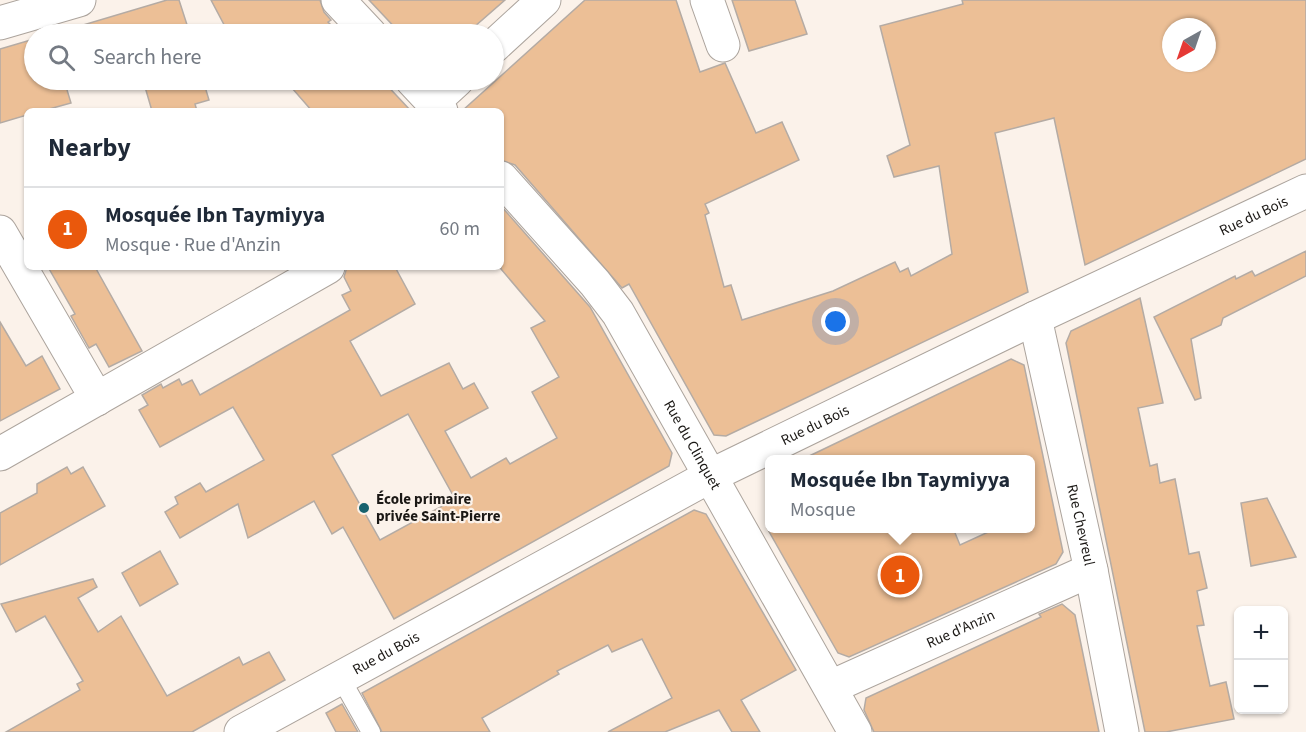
<!DOCTYPE html>
<meta charset="utf-8">
<style>
body{margin:0;font-family:"Source Sans 3",sans-serif;background:#f2f2f3;color:#1f2937}
.controls{position:absolute;right:18px;bottom:18px;display:grid;overflow:hidden;border-radius:9px;box-shadow:0 2px 4px #0004}
.controls button{width:54px;height:54px;display:grid;place-items:center;padding:0;border:0;border-bottom:2px solid #e0e1e3;background:#fff;color:#1f2937;font:30px sans-serif}
.compass{position:absolute;left:1162px;top:18px;width:54px;height:54px;border-radius:50%;background:#fff;box-shadow:0 2px 4px #0004;rotate:220deg}
.you{position:absolute;left:836px;top:322px;width:21px;height:21px;margin:-15px;border:4px solid #fff;border-radius:50%;background:#1a73e8;box-shadow:0 0 0 9px #1a73e833}
.badge{display:grid;place-items:center;width:39px;height:39px;border-radius:50%;background:#ea580c;color:#fff;font-size:20px;font-weight:700}
.pin{position:absolute;translate:-50% -50%;border:3px solid #fff;box-shadow:0 2px 6px #0006}
.popup{position:absolute;left:765px;top:455px;width:270px;height:78px;box-sizing:border-box;display:grid;place-content:center;border-radius:9px;background:#fff;filter:drop-shadow(0 2px 4px #0005);font-size:20px;white-space:nowrap;color:#747a83}
.popup b{font-size:22px;color:#1f2937}
.popup::after{content:'';position:absolute;left:50%;top:100%;margin-left:-12px;border:12px solid transparent;border-top-color:#fff}
.list{margin:0;padding:0;list-style:none}
h2{display:flex;justify-content:space-between;align-items:center;height:78px;margin:0;padding:0 24px;font-size:26px}
h2 small{font-size:20px;font-weight:400;color:#747a83}
.list li{display:grid;grid-template-columns:39px 1fr auto;gap:18px;align-items:center;box-sizing:border-box;height:84px;padding:0 24px;border-top:2px solid #e0e1e3}
.list b{display:block;font-size:22px;white-space:nowrap}
.list p{margin:0;font-size:20px;white-space:nowrap;color:#747a83}
.list em{font-size:20px;font-style:normal;color:#747a83}
.icon{flex:none;width:33px;height:33px;fill:none;stroke:currentColor;stroke-width:2;stroke-linecap:round;stroke-linejoin:round}
.map{position:relative;flex:none;width:1306px;height:732px;overflow:hidden}
.search{position:absolute;background:#fff;box-shadow:0 2px 4px #0004;left:24px;top:24px;width:480px;height:66px;display:flex;align-items:center;gap:15px;box-sizing:border-box;padding:0 21px;border-radius:33px;color:#747a83;font-size:22px}
.panel{position:absolute;background:#fff;box-shadow:0 2px 4px #0004;left:24px;top:108px;width:480px;height:162px;border-radius:9px}
.map>svg:first-child{display:block}
.building{fill:#ecbf96;stroke:#b4aba4;stroke-width:1.5;fill-rule:evenodd}
.lines{fill:none;stroke-linecap:round;stroke-linejoin:round}
.lane-casing{stroke:#aca49d;stroke-width:20}
.street-casing{stroke:#aca49d;stroke-width:35}
.secondary-casing{stroke:#aca49d;stroke-width:35}
.lane{stroke:#fff;stroke-width:18}
.street{stroke:#fff;stroke-width:33}
.secondary{stroke:#fff;stroke-width:33}
.poi-dot{fill:#17626e;stroke:#fbf2ea;stroke-width:2}
.labels{text-anchor:middle;stroke-width:4.5;stroke-linejoin:round;paint-order:stroke}
.street-label{font-size:15px;fill:#1b1815;stroke:#fbf2ea}
.poi-label{font-size:15px;font-weight:bold;fill:#1b1815;stroke:#fbf2ea;text-anchor:start}
</style>
<div class="map">
<svg width="1306" height="732" viewBox="0 0 1306 732">
<rect width="100%" height="100%" fill="#fbf2ea"/>
<g class="building">
<path d="M167 0H179L190 34H74L73 28Z"/>
<path d="M211 0H320L324 12 331 20 328 22 340 34H229Z"/>
<path d="M369 0H505L466 34H401Z"/>
<path d="M585 0H676L700 72 725 63 756 133 782 122 799 160 705 204 709 213 705 215 724 287 731 285 742 320 833 291 895 262 900 272 908 268 911 276 952 254 939 166 894 177 887 156 910 145 880 26 963 4 962 0H1306V159L1085 265 1054 118 995 133 1028 292 726 436 714 435 629 284 622 288 515 165 501 160V111H462ZM1171 27H1207V63H1171Z"/>
<path d="M732 0H795L807 34 749 51Z"/>
<path d="M34 39V80H64L71 103 42 111H27V115L0 123V49Z"/>
<path d="M143 80H203L209 100 195 104 197 111H152Z"/>
<path d="M285 80H382L411 111H312Z"/>
<path d="M501 206 590 307 672 453 669 466 394 619 343 527 332 534 314 501 248 538 238 504 180 538 165 512 178 504 175 497 200 483 206 492 264 460 233 407 160 447 139 410 148 405 142 395 161 384 163 388 179 379 182 385 192 380 200 395 350 310 342 295 351 291 344 277 347 267H395L415 304 350 341 381 396 449 363 463 389 474 383 488 408 445 431 471 478 506 458 510 464 557 438 532 392 559 377 531 328 545 321 501 269ZM408 414 455 499 380 540 332 455Z"/>
<path d="M1306 251V276L1223 318 1221 325 1191 339 1201 398 1195 400 1154 317 1235 276 1236 279 1252 271 1255 276Z"/>
<path d="M48 267H95L142 351 109 367 96 344 89 348 71 316 75 314Z"/>
<path d="M1140 298 1163 403 1138 408 1150 466 1157 464 1160 483 1175 479 1189 554 1199 552 1207 588 1197 591 1204 625 1197 626 1210 686 1226 682 1234 719 1166 732H1145L1066 343 1071 331Z"/>
<path d="M0 322 26 366 42 356 60 389 0 421Z"/>
<path d="M1011 359 1024 365 1063 552 1056 564 849 657 838 653 767 528H953L960 545 997 528H1030V459H803Z"/>
<path d="M67 467 71 474 83 467 105 506 0 565V513L37 493V484Z"/>
<path d="M1267 498 1296 557 1251 566 1241 503Z"/>
<path d="M694 510 706 514 796 670 741 700 760 732H732L719 710 665 732H608L672 698 642 639 612 652 608 645 557 671 559 674 482 718 490 732H382L362 693Z"/>
<path d="M160 551 178 584 140 606 122 573Z"/>
<path d="M93 579 97 587 78 598 98 632 121 616 167 696 239 657 243 665 269 652 285 680 192 732H6L80 690 77 684 83 681 45 616 16 632 1 604Z"/>
<path d="M1062 604 1075 615 1099 732H874L864 710 866 698 1041 617 1039 614Z"/>
<path d="M342 704 358 732H336L326 713Z"/>
</g>
<g class="lines">
<defs>
<path id="lane" d="M340 677 371 732"/>
<g id="street">
<path d="M707 0 723 45"/>
<path d="M494 46 544 0"/>
<path d="M433 102 457 80"/>
<path d="M0 232 97 399"/>
<path id="s1" d="M1035 318 1091 570 1122 732"/>
<path d="M0 454 328 267"/>
<path id="s2" d="M831 687 1091 570"/>
<path id="s3" d="M241 732 712 475 1035 318 1306 191"/>
</g>
<g id="secondary">
<path d="M338 0 370 34"/>
<path d="M0 23 79 0"/>
<path d="M412 80 441 111"/>
<path id="s4" d="M501 178 595 283 618 313 855 732"/>
</g>
</defs>
<use href="#lane" class="lane-casing"/>
<use href="#street" class="street-casing"/>
<use href="#secondary" class="secondary-casing"/>
<use href="#lane" class="lane"/>
<use href="#street" class="street"/>
<use href="#secondary" class="secondary"/>
</g>
<circle class="poi-dot" cx="364" cy="508" r="6"/>
<g class="labels">
<g class="street-label">
<text dy="5" stroke="none"><textPath href="#s3" startOffset="1137">Rue du Bois</textPath></text>
<text dy="5" stroke="none"><textPath href="#s3" startOffset="651">Rue du Bois</textPath></text>
<text dy="5" stroke="none"><textPath href="#s4" startOffset="330">Rue du Clinquet</textPath></text>
<text dy="5" stroke="none"><textPath href="#s1" startOffset="212">Rue Chevreul</textPath></text>
<text dy="5" stroke="none"><textPath href="#s2" startOffset="142">Rue d'Anzin</textPath></text>
<text dy="5" stroke="none"><textPath href="#s3" startOffset="165">Rue du Bois</textPath></text>
</g>
<g class="poi-label">
<text x="376" y="504">École primaire<tspan x="376" dy="17">privée Saint-Pierre</tspan></text>
</g>
</g>
</svg>
<div class="controls">
<button>+</button>
<button>−</button>
</div>
<svg class="compass" viewBox="-18 -18 36 36"><path d="M0-13l5 13h-10z" fill="#e53935"/><path d="M0 13l5-13h-10z" fill="#747a83"/></svg>
<div class="you"></div>
<div class="pin badge" style="left:900px;top:575px">1</div>
<div class="popup"><b>Mosquée Ibn Taymiyya</b>Mosque</div>
<div class="search"><svg class="icon" aria-label="search" viewBox="0 0 24 24"><circle cx="10" cy="10" r="6"/><path d="M15 15l6 6"/></svg>Search here</div>
<section class="panel">
<h2>Nearby<small></small></h2>
<ul class="list">
<li><span class="badge">1</span><div><b>Mosquée Ibn Taymiyya</b><p>Mosque · Rue d'Anzin</p></div><em>60 m</em></li>
</ul>
</section>
</div>
